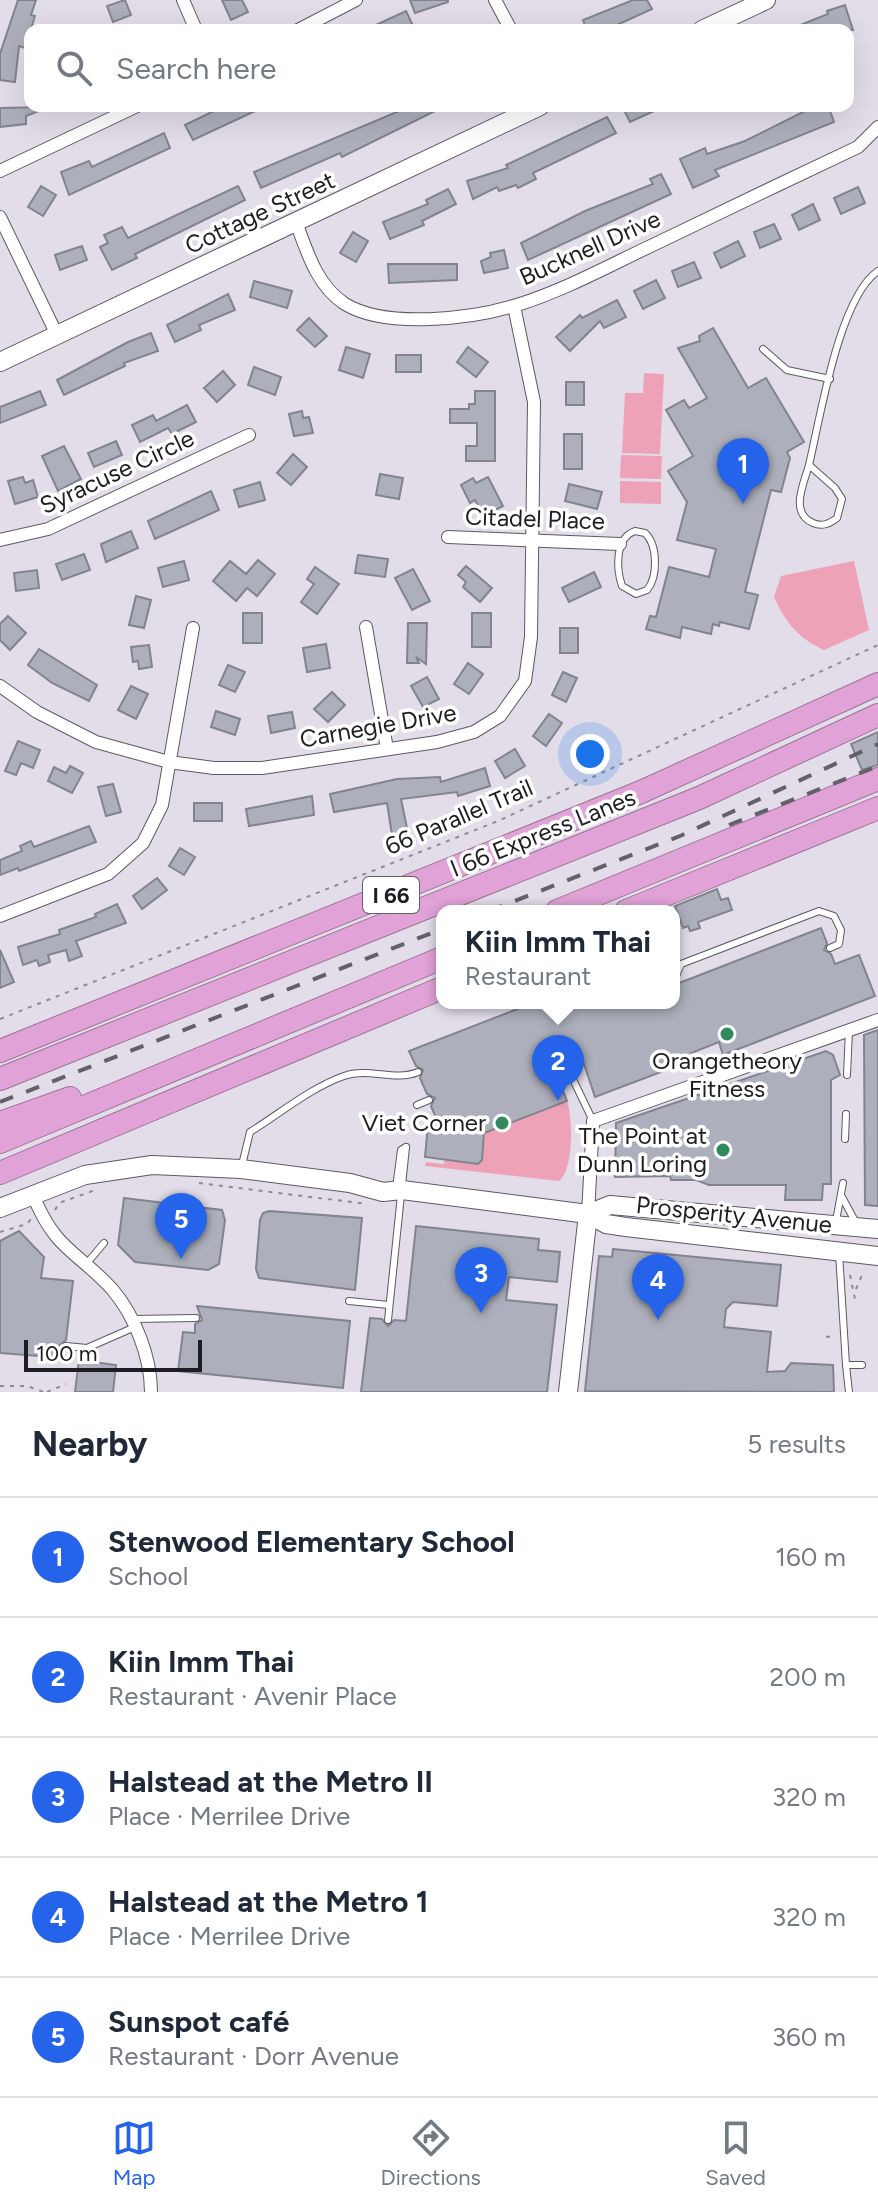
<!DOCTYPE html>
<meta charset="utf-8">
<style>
body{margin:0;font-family:Figtree,sans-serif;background:#f2f2f3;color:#1f2937}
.scale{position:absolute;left:24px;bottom:20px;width:178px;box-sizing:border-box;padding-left:8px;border:4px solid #1e1d21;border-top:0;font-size:22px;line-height:28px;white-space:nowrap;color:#1e1d21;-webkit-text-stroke:6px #fff;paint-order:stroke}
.you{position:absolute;left:590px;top:754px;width:28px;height:28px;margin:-20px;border:6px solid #fff;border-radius:50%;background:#1a73e8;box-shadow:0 0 0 12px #1a73e833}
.badge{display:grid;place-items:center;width:52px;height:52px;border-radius:50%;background:#2563eb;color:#fff;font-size:26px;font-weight:700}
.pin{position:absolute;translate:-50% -66px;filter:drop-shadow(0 2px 4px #0008)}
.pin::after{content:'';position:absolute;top:42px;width:28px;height:24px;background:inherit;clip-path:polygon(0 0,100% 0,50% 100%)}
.popup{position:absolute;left:436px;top:905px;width:244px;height:104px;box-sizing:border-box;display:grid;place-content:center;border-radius:16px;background:#fff;filter:drop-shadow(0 2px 6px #0005);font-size:26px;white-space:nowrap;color:#747a83}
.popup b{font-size:30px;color:#1f2937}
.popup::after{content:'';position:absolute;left:50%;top:100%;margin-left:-16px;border:16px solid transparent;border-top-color:#fff}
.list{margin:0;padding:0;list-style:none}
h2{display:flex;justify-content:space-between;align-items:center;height:104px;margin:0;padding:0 32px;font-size:34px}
h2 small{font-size:26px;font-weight:400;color:#747a83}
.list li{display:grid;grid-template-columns:52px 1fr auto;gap:24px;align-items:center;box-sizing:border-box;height:120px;padding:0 32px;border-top:2px solid #e0e1e3}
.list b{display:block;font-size:30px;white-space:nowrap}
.list p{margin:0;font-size:26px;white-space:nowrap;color:#747a83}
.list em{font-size:26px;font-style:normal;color:#747a83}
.icon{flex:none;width:44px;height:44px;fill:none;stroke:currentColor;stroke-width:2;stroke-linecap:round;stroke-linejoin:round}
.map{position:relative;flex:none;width:878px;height:1392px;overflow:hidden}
.search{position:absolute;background:#fff;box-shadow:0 8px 32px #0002;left:24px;right:24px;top:24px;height:88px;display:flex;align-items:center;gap:20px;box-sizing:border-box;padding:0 28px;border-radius:16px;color:#747a83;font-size:30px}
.sheet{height:704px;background:#fff}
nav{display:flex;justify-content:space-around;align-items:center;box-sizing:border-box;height:112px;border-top:2px solid #e0e1e3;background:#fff;font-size:22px;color:#747a83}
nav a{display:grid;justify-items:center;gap:4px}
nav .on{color:#2563eb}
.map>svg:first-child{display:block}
.green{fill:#eda2b7}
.building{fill:#adb0bc;stroke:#81848f;stroke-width:2}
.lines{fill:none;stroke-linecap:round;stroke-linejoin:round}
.lane-casing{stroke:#5d5964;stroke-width:8}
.street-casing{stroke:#5d5964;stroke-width:14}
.secondary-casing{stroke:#5d5964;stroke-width:20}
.highway-casing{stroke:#9d7497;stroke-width:24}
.path{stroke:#8d8a92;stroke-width:2;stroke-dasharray:4 6;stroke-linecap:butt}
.lane{stroke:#fff;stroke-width:6}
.street{stroke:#fff;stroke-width:12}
.secondary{stroke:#fff;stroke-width:18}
.highway{stroke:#e1a3d7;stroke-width:22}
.rail{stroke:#636167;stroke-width:4;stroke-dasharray:14 14;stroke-linecap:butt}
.poi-dot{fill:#32895d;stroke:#fff;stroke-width:3}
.labels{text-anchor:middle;stroke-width:7;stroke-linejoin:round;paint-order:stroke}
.shield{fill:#fff;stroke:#626164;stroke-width:2}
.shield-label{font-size:22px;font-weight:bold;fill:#1e1d21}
.street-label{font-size:24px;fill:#1e1d21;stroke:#fff}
.poi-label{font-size:24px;fill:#1e1d21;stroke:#fff;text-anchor:end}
</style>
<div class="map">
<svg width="878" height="1392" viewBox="0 0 878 1392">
<rect width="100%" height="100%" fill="#e2dde9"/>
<g class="green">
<path d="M644 373 664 374 660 454 622 453 625 393H643Z"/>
<path d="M621 455 662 456 661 479 620 478Z"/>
<path d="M620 481 661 482V504L620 503Z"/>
<path d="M854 561 869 630 824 650C798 638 786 623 774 597L781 576Z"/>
<path d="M567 1101C573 1118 574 1169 559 1181L425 1166 426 1162 444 1164 445 1159 478 1164 482 1160 484 1133Z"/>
</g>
<g class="building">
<path d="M18 0H36L31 15 35 16 25 48 19 46 15 82 0 80V54Z"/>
<path d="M125 0 131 15 113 22 107 6Z"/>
<path d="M222 0H242L248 12 231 20Z"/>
<path d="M410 0H448V2L415 13Z"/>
<path d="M633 0H647L652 9 606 30H587L583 20Z"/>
<path d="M845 5 853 30H788L828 14 827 11Z"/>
<path d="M406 11 415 30H365Z"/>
<path d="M224 106H266L193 140 185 125Z"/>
<path d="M411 106H445L342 157 340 153 261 188 254 172Z"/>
<path d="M622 106H665L630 122Z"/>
<path d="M815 106 821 111 829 108 834 122 715 170 719 176 693 188 680 159 705 148 707 154 745 141Z"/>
<path d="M49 107 26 116V124L0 127V108Z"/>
<path d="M607 117 616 133 533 173 536 179 518 188 516 185 499 191 497 187 473 199 467 181 508 168 506 165Z"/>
<path d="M164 133 170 148 69 195 61 172 89 161 92 167Z"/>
<path d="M661 174 671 194 528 260 521 243 585 211 653 184 650 179Z"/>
<path d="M41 186 56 195 43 216 28 207Z"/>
<path d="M238 186 245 200 135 254 137 258 112 270 100 247 108 243 104 235 122 227 128 238Z"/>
<path d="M858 187 865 203 841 214 834 198Z"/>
<path d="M448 189 456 204 422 221 424 225 390 239 383 222 428 204 426 200Z"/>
<path d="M813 204 820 220 799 230 792 215Z"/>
<path d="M774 224 781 239 760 248 754 232Z"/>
<path d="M353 232 368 241 356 262 340 253Z"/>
<path d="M738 241 745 256 721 268 714 253Z"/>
<path d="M82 246 87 260 60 270 55 255Z"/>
<path d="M504 250 508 268 484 273 481 261 491 257 490 253Z"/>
<path d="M694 262 701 278 678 287 672 271Z"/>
<path d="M388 264H457V280L389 283Z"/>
<path d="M656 280 665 298 643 309 634 291Z"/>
<path d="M254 281 292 291 287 308 250 297Z"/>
<path d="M228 294 235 310 199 325 201 330 175 342 167 325Z"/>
<path d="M617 300 626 317 604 328 600 321 570 351 556 337 580 315 582 318Z"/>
<path d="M309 318 327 336 315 347 297 330Z"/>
<path d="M713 328 748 388 766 378 804 442 787 452 790 458 781 492 771 490 745 592 758 595 749 629 720 622 719 626 713 624 711 634 682 627 680 638 646 629 650 616 656 617 669 567 709 577 716 549 677 540 687 502 668 471 693 456 666 410 684 400 689 408 707 398 678 348 700 341 699 336Z"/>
<path d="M151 333 158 351 124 363 125 366 64 395 57 380 128 342Z"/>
<path d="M346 347 370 354 363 378 339 370Z"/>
<path d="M468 347 488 362 476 377 457 362Z"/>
<rect x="396" y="355" width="25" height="17"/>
<path d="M254 367 281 377 275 395 248 385Z"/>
<path d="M223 371 235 385 217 402 204 388Z"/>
<rect x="566" y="382" width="18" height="23"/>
<path d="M40 391 46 405 0 423V407Z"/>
<path d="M475 391H495V461H466V446H477V423H450V409H469V404H475Z"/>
<path d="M187 405 196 422 172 434 168 428 140 442 132 425 153 415 156 421Z"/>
<path d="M302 411 303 418 309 417 313 433 294 436 289 414Z"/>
<rect x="564" y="434" width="18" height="35"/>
<path d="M116 441 122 455 94 467 88 453Z"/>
<path d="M64 446 81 479 58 491 42 456Z"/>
<path d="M293 454 307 467 291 485 277 473Z"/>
<path d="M380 474 403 478 399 499 376 495Z"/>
<path d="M23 477 25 483 33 480 38 497 15 504 8 481Z"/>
<path d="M488 477 503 506 492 512 489 507 481 511 475 500 470 503 461 485 473 478 476 483Z"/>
<path d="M260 482 265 500 239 507 234 490Z"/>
<path d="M569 484 602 492 597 509 565 501Z"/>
<path d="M211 491 219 510 155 539 148 521Z"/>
<path d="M131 531 138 548 106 562 101 544Z"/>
<path d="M84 554 90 570 62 580 56 564Z"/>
<path d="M358 555 388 559 385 577 355 573Z"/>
<path d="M258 560 275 574 257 596 247 588 236 601 213 581 230 561 246 574Z"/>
<path d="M184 561 189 580 163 587 158 568Z"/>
<path d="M466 566 492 588 480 602 463 587 466 582 458 575Z"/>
<path d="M315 567 339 584 317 614 301 602 314 584 307 579Z"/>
<path d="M413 569 430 601 412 610 395 578Z"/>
<path d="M37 570 39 588 16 591 14 573Z"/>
<path d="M594 572 601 587 569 602 562 588Z"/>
<path d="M136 596 151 600 144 628 129 625Z"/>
<rect x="243" y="613" width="19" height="30"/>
<rect x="472" y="613" width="19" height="34"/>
<path d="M8 616 26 633 10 650 0 640V624Z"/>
<path d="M408 623H427L426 664 416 657 419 663H407Z"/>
<rect x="560" y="628" width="18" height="25"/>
<path d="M326 644 330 668 307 672 303 648Z"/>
<path d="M149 645 152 667 139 669 138 661 133 662 131 647Z"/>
<path d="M39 649 97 685 89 701 52 683 28 665Z"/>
<path d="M468 663 483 674 469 694 454 684Z"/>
<path d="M228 665 245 672 235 692 219 685Z"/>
<path d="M563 672 577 678 566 702 552 695Z"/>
<path d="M427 677 439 699 423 707 411 686Z"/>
<path d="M131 686 148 694 136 719 118 710Z"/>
<path d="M332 692 345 705 328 722 314 709Z"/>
<path d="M216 711 240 719 235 735 211 727Z"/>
<path d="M292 712 295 728 271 733 268 716Z"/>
<path d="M549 714 562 723 546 746 533 736Z"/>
<path d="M878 732V765L862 770 851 744Z"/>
<path d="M18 741 40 750 33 768 21 763 16 775 5 771Z"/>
<path d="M515 749 525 766 505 778 495 761Z"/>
<path d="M70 766 83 773 72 793 48 781 54 767 66 773Z"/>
<path d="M485 768 490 786 458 796 457 792 401 799 408 833 392 835 387 803 334 812 330 794 397 779 440 777 441 782Z"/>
<path d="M113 784 121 812 106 816 98 787Z"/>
<path d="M312 796 314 815 249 826 246 809Z"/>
<rect x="194" y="803" width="28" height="18"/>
<path d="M89 826 96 842 19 871 18 868 0 875V860L22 851 20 846 31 841 34 847Z"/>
<path d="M180 848 195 857 184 875 169 866Z"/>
<path d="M157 878 167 890 142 909 133 896Z"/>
<path d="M717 889 721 900 728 898 732 910 698 922 700 928 690 931 688 926 683 928 675 906Z"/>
<path d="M117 904 126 923 76 941 82 956 69 961 66 950 48 955 50 962 39 966 37 960 23 965 18 947 60 934 59 930 96 917 95 914Z"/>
<path d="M821 928 827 943 824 950 831 954 835 964 859 955 875 996 723 1055 719 1042 691 1053 693 1060 595 1097 581 1055 553 1066 567 1101 484 1133 482 1160 478 1164 425 1157 428 1125H439L431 1106 435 1098 427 1094 420 1078 423 1070 416 1066 409 1051 533 1003H674V985Z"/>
<path d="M0 950 14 982 0 988Z"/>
<path d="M878 1030V1206L865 1205 864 1035Z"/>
<path d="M826 1051 833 1055 840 1075 831 1080V1184H823L822 1200H785L786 1185H709L696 1180H671L670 1176 615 1177 616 1123Z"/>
<path d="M124 1198 222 1210 225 1220 219 1264 208 1270 135 1262 118 1245Z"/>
<path d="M269 1211 362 1218 355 1290 259 1278 256 1269 260 1220 263 1213Z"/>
<path d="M416 1226 539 1239 538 1250 560 1252 557 1282 509 1277 506 1300 557 1305 547 1392H361L370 1318 382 1319 388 1326 394 1320 406 1321Z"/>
<path d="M19 1231 44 1257 41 1278 73 1281 66 1340 60 1345 64 1358 0 1353V1241Z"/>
<path d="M613 1249 781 1265 777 1306 733 1302 726 1309 724 1327 771 1332 767 1372 785 1371 791 1363 833 1365 834 1392 585 1391 599 1256 612 1257Z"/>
<path d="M197 1306 350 1321 343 1388 178 1371 183 1332 195 1333V1324L202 1320Z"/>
<path d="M79 1360 116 1365 113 1392H75Z"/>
</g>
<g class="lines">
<defs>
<g id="lane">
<path d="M763 349 787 370 830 379"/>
<path d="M809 465C820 419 839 297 878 271"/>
<path d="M809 465 835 488 842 499 837 518C829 524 822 527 813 523 789 513 804 483 809 465Z"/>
<path d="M635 531 645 533C658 545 658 577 647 590L636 594 622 586C616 568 615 538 635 531Z"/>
<path d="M676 976 681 964 819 911 834 916 841 930 839 944 830 948"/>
<path d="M568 1069 593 1121"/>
<path d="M847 1075 849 1030"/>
<path d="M417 1105 429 1100"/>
<path d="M845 1139 846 1114"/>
<path d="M242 1165 250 1132C279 1114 312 1087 344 1076 369 1067 394 1082 418 1072"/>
<path d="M396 1188 401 1150 406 1147"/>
<path d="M842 1197 856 1223"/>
<path d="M836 1221 843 1183"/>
<path d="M839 1253 846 1365H862"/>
<path d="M87 1263 104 1243"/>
<path d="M349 1301 389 1305"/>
<path d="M132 1319 196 1318"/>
<path d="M388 1320 406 1147"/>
<path d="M66 1346 87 1348 135 1327"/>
<path d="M846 1365 849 1392"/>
</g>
<g id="street">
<path d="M183 0 196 30"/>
<path d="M495 0 511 30"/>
<path d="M298 30 356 0"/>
<path d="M0 171 137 106"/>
<path d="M0 217 57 335"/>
<path d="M296 222C307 252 317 286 345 304 386 329 472 319 517 305 565 290 610 265 655 244 723 211 790 179 858 147L878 127"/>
<path d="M448 537 620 544"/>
<path d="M0 540 48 529 249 435"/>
<path d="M366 627 387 749"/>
<path d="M0 686 37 712 96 742 169 762 214 768H262L437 742 474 732 500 716 525 681 531 637 534 402 514 306"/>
<path d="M0 916 108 874 143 843 162 805 193 628"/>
<path d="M33 1195C55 1250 77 1251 112 1289 135 1316 151 1357 151 1392"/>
<path d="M588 1214 593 1121 878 1020"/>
</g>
<g id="secondary">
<path d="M702 30 766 0"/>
<path d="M0 362 540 106"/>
<path d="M0 1208 85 1175 152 1165 241 1169 350 1183 383 1192 402 1190 588 1214 606 1224 626 1227 878 1256"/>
<path d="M588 1214 610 1205 878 1229"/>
<path d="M568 1392 588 1214"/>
</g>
<g id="highway">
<path d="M557 911 878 779"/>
<path d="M626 911 878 808"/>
<path d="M0 1051 641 792 878 684"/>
<path d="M0 1079 699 798 878 715"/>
<path d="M0 1123 70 1098"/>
<path d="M0 1142 442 958"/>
<path d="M0 1173 442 988"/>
</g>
</defs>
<use href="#lane" class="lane-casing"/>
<use href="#street" class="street-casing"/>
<use href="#secondary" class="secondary-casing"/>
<use href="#highway" class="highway-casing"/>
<g class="path">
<path d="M0 1019 498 821 878 645"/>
<path d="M199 1183 367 1204"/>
<path d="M55 1210 59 1203 98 1189"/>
<path d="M0 1232 27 1224 31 1219"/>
<path d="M850 1275 856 1304"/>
<path d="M856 1289 862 1275"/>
<path d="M826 1337 836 1336"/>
<path d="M0 1386H27L44 1392"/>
<path d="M47 1392 66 1384"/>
</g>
<use href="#lane" class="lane"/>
<use href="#street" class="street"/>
<use href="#secondary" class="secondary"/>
<use href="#highway" class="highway"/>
<g class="rail">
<path d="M729 825 878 766"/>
<path d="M489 911 680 836 878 744"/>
<path d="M0 1102 442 929"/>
</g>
</g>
<g class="poi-dot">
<circle cx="727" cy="1034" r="8"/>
<circle cx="502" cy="1123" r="8"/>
<circle cx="723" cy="1150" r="8"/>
</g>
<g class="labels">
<rect class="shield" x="363" y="877" width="56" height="36" rx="6"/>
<g class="shield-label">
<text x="391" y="903">I 66</text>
</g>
<g class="street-label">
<text transform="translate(260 213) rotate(-25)" y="8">Cottage Street</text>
<text transform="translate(590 248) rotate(-24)" y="8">Bucknell Drive</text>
<text transform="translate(117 472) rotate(-25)" y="8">Syracuse Circle</text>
<text transform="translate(535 519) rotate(2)" y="8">Citadel Place</text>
<text transform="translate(378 726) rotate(-10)" y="8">Carnegie Drive</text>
<text transform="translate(459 817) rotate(-23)" y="8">66 Parallel Trail</text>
<text transform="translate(543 833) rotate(-22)" y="8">I 66 Express Lanes</text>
<text transform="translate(734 1215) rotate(6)" y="8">Prosperity Avenue</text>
</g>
<g class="poi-label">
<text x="727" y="1069" text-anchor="middle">Orangetheory<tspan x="727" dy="28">Fitness</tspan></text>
<text x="486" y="1131">Viet Corner</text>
<text x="707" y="1144">The Point at<tspan x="707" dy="28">Dunn Loring</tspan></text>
</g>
</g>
</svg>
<div class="scale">100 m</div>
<div class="you"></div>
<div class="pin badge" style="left:743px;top:504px">1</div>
<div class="pin badge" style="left:558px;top:1101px">2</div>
<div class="popup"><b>Kiin Imm Thai</b>Restaurant</div>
<div class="pin badge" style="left:481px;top:1313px">3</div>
<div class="pin badge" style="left:658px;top:1320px">4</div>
<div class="pin badge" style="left:181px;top:1259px">5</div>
<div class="search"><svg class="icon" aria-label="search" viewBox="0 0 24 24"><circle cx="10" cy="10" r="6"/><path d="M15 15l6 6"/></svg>Search here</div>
</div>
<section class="sheet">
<h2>Nearby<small>5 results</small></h2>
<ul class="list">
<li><span class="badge">1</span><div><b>Stenwood Elementary School</b><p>School</p></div><em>160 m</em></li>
<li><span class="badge">2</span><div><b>Kiin Imm Thai</b><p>Restaurant · Avenir Place</p></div><em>200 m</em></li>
<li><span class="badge">3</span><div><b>Halstead at the Metro II</b><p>Place · Merrilee Drive</p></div><em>320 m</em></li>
<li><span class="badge">4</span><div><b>Halstead at the Metro 1</b><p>Place · Merrilee Drive</p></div><em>320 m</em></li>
<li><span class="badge">5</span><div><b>Sunspot café</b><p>Restaurant · Dorr Avenue</p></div><em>360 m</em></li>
</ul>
</section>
<nav>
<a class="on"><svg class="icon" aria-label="map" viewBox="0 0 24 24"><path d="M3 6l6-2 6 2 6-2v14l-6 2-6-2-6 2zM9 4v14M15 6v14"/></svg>Map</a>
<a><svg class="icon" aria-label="directions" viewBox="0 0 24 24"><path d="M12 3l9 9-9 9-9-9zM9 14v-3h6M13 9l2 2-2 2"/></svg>Directions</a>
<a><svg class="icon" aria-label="saved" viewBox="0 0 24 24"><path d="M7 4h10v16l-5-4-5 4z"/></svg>Saved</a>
</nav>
